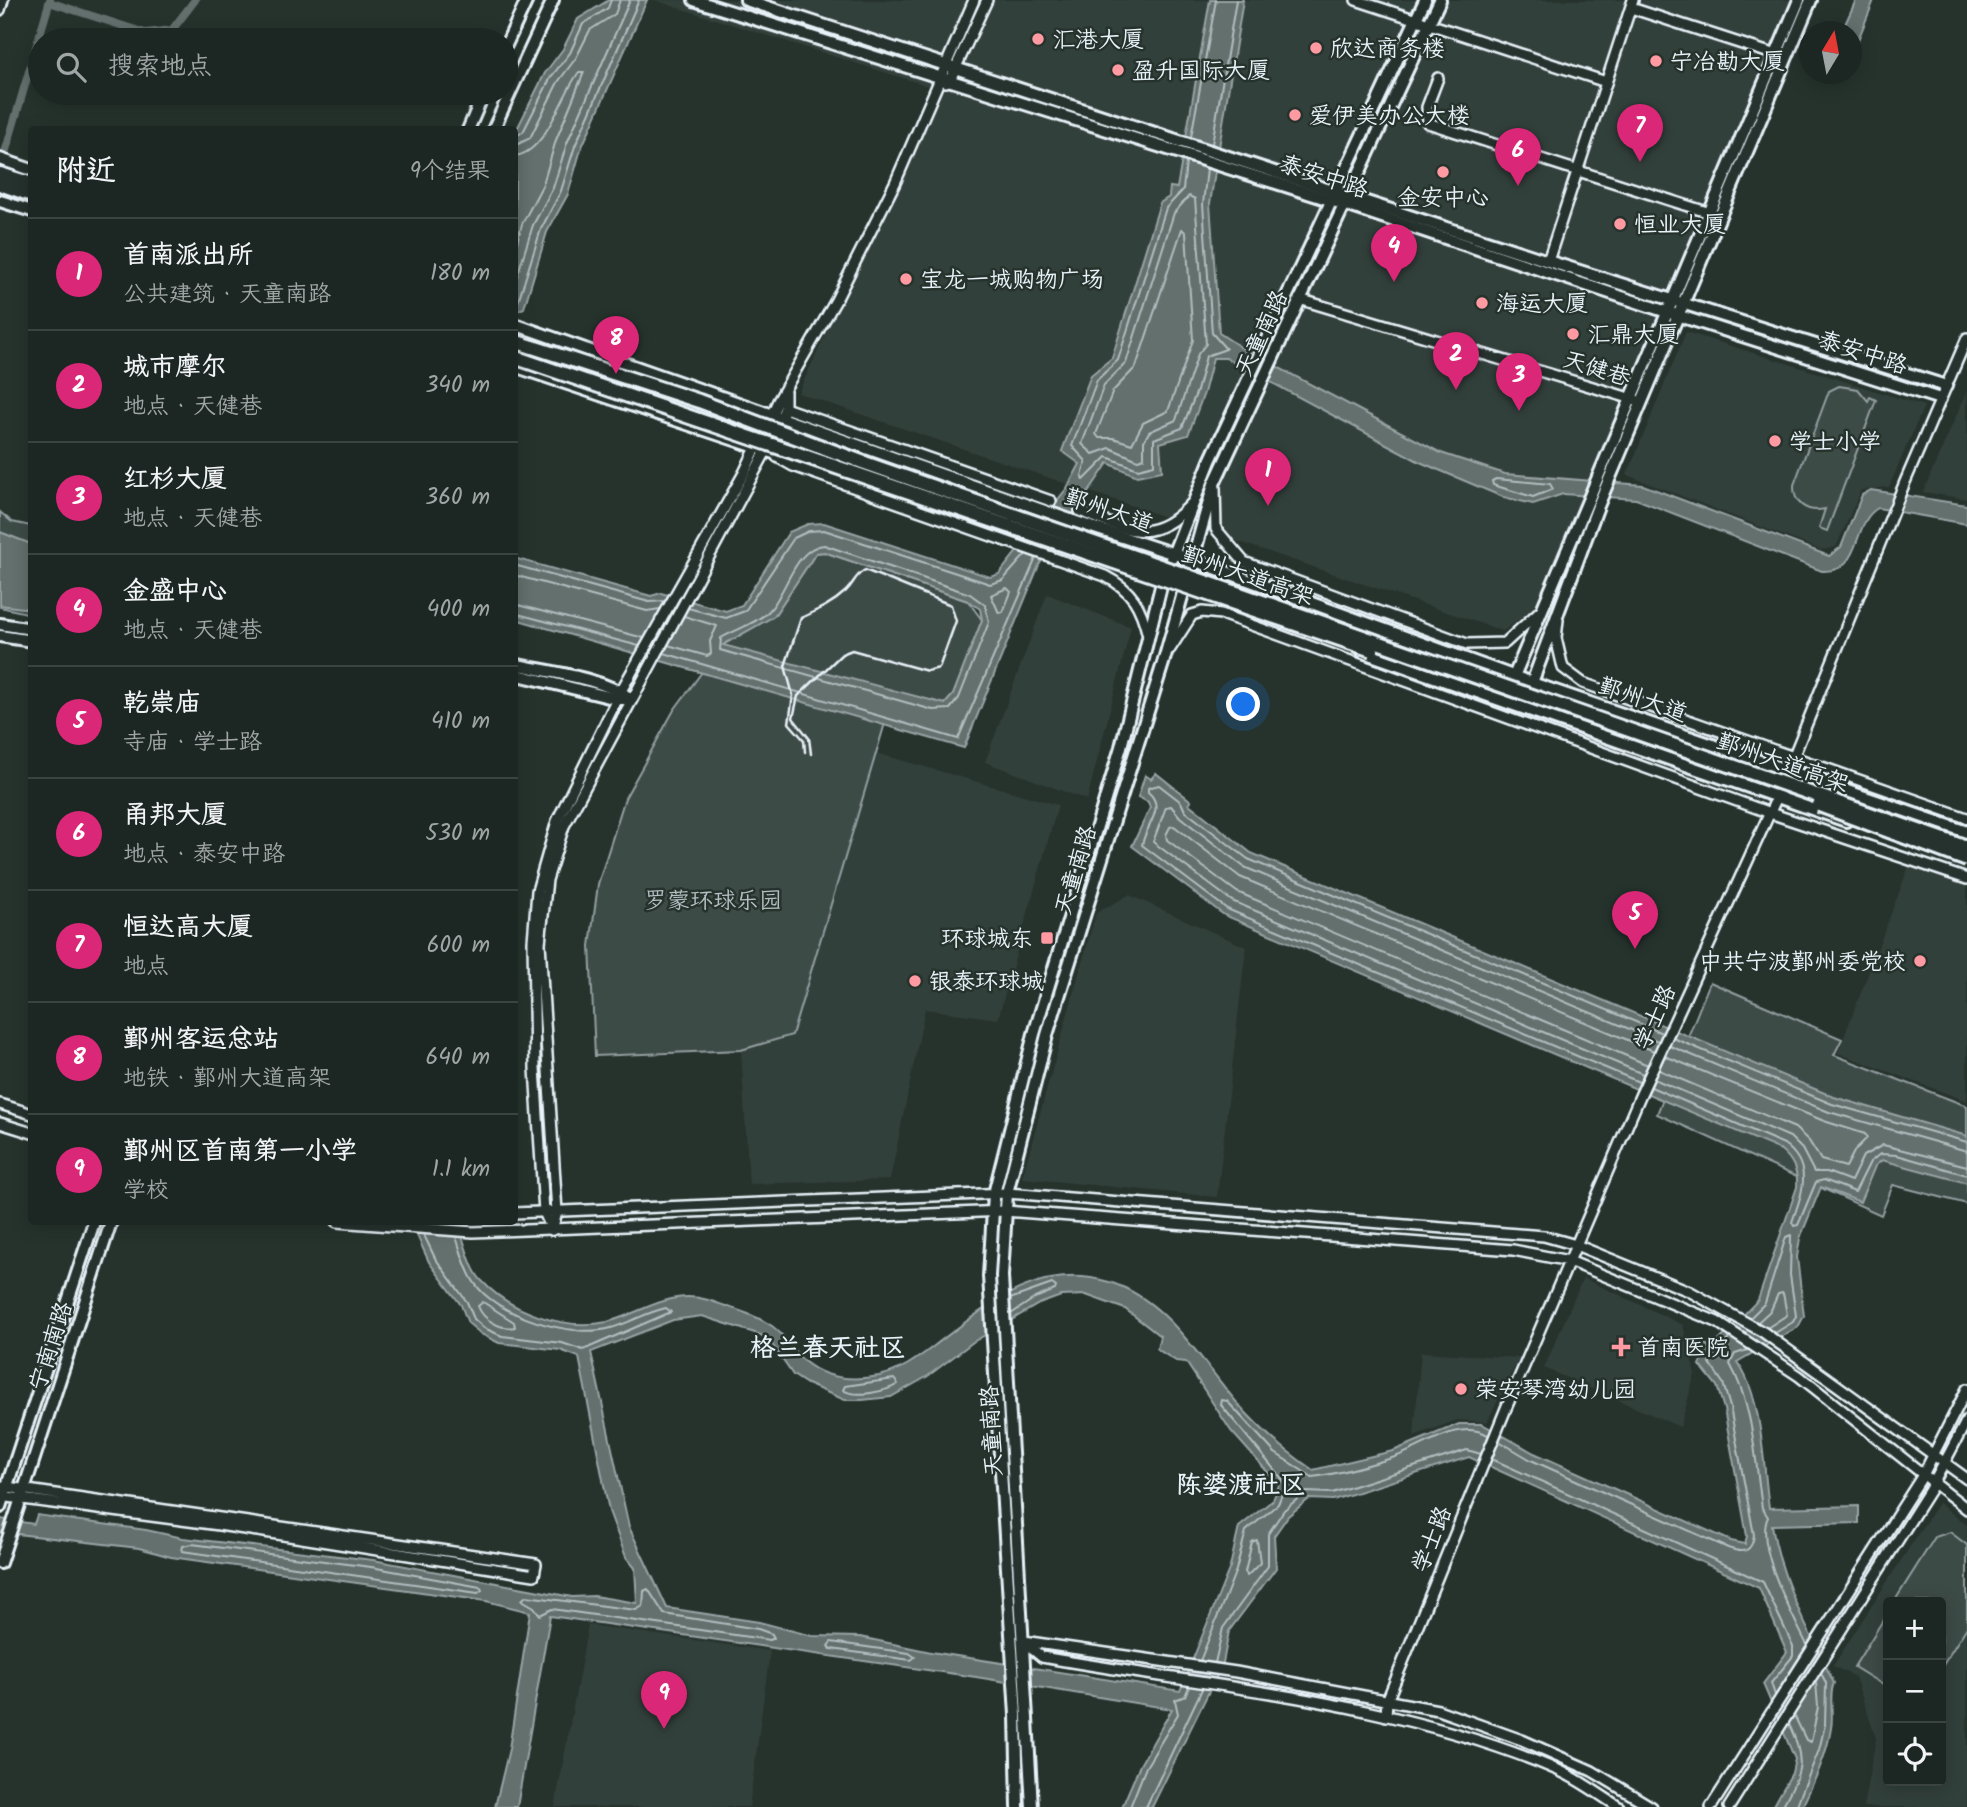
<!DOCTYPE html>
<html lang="zh">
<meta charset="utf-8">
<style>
body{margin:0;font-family:Kalam,"LXGW WenKai TC",sans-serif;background:#29322f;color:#f1f3f6}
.controls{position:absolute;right:21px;bottom:21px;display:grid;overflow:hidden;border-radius:7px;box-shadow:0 4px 18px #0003}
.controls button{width:63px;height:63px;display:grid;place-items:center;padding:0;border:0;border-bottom:2px solid #3a4340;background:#1c2622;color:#f1f3f6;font:35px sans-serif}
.compass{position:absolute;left:1799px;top:21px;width:63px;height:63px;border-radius:50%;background:#1c2622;box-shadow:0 4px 18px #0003;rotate:10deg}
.you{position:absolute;left:1244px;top:705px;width:24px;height:24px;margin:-18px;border:5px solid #fff;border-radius:50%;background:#1a73e8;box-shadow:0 0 0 10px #1a73e833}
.badge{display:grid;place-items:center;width:46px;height:46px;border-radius:50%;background:#db2777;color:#fff;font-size:23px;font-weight:700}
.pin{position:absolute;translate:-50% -58px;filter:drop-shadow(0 2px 4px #0008)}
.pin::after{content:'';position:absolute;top:37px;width:24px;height:21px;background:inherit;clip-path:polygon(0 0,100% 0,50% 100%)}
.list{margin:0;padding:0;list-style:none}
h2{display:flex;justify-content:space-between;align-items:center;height:91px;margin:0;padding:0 28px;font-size:30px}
h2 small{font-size:23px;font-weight:400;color:#a0a5a5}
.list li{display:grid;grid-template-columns:46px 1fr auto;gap:21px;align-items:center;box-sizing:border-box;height:112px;padding:0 28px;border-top:2px solid #3a4340}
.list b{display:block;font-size:26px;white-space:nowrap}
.list p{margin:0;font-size:23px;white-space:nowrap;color:#a0a5a5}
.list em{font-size:23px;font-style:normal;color:#a0a5a5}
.icon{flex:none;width:38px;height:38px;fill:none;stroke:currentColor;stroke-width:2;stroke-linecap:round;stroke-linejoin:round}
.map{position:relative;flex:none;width:1967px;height:1807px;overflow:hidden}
.search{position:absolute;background:#1c2622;box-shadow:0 4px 18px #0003;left:28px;top:28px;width:490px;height:77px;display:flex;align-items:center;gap:18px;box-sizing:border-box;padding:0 24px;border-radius:38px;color:#a0a5a5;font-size:26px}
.panel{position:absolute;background:#1c2622;box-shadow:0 4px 18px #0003;left:28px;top:126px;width:490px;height:1099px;border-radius:7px}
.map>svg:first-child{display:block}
.built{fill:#333f3a;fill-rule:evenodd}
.green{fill:#3e4b47;stroke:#939ea0;stroke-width:2}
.water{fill:#636f6d;stroke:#98a3a5;stroke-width:2;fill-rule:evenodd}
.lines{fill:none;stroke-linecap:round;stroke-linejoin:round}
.shore{stroke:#b3bdc0;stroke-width:2}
.canal{stroke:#636f6d;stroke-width:8}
.minor-casing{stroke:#e8f1f8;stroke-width:14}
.major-casing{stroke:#e8f1f8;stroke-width:16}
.highway-casing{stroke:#e8f1f8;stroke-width:18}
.minor{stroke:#26332d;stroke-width:9}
.major{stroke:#26332d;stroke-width:10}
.highway{stroke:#26332d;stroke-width:12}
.rail{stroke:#e8f1f8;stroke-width:2.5}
.highway-bridge-casing{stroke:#e8f1f8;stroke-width:18;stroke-linecap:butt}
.highway-bridge{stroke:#26332d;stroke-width:12}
.poi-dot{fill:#ff9aa2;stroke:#26332d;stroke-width:2.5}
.labels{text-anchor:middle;stroke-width:5;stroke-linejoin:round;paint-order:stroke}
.poi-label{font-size:23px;fill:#e8f1f8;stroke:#26332d;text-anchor:start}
.street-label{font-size:23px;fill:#e8f1f8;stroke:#26332d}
.park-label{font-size:23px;fill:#b5bfc3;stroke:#26332d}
.quarter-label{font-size:26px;font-weight:bold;fill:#e8f1f8;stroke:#26332d}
</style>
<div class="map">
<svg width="1967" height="1807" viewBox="0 0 1967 1807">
<rect width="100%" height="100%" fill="#26332d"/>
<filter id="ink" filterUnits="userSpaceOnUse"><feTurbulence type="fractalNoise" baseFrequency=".0143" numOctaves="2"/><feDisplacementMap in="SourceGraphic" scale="14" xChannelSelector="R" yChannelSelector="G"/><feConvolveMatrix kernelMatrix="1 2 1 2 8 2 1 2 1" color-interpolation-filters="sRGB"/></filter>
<g filter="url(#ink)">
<g class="built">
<path d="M654 0H1793L1536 607 1503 631 798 393 941 90Z"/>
<path d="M1686 332 1924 406 1889 487 1861 490 1836 547 1821 550 1627 475Z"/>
<path d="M1967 391V499L1923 492Z"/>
<path d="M1047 594 1131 627 1087 800 985 762Z"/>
<path d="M876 753 1058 805 998 1019 925 1009 890 1180 749 1184 741 1050 792 1035Z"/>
<path d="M1909 866 1967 886V1101L1838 1053Z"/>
<path d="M1129 895 1246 947 1217 1197 1022 1178 1096 913Z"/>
<path d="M1583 1278 1683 1325 1695 1374 1680 1427 1544 1368Z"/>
<path d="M1421 1352 1519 1358 1487 1422 1457 1420 1414 1436Z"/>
<path d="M1938 1503 1967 1525V1807H1863L1876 1738 1855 1677 1833 1666ZM1888 1602H1941V1781H1888Z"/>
<path d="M588 1625 770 1651 749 1807H555Z"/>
</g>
<g class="green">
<path d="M1839 386 1858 389 1868 401 1870 397 1876 400 1827 531 1819 528 1825 509C1807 513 1793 504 1794 485L1829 391Z"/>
<path d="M0 512 12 522 31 526V614L0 607Z"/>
<path d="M824 552 968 601 982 620 953 695 945 704 894 693 792 1035 741 1050 595 1056 590 946 598 884 625 798 674 710 722 645 774 616 816 553Z"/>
<path d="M1710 982 1842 1039 1834 1055 1967 1106V1204L1893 1185 1881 1215 1657 1114Z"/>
<path d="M1950 1532 1967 1545V1627L1941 1668V1602H1894L1935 1537Z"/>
<path d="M1888 1612V1688L1854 1667Z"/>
</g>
<g class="water">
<path d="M609 0H647L581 149 568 194 547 232 524 308 517 311 515 317V133L545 73 563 49 578 19Z"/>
<path d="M1210 0H1243L1210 203 1219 333 1245 350 1441 453 1505 474 1643 485 1829 556 1841 547 1862 495 1871 490 1967 505V524L1878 508C1851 523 1863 573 1822 571L1636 499 1563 494 1533 504 1503 497 1420 462 1226 358H1213L1204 393 1188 435 1160 443 1162 471 1137 476 1108 463 1039 565 964 748 515 619 514 558 651 596 661 593 726 611 742 605 789 532 808 524 824 523 990 577 999 574 1067 488 1080 464 1062 451 1091 375 1112 358 1160 203 1169 197 1170 187 1177 188ZM824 552 968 601 980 609 982 620 953 695 945 704 723 645 774 616 816 553Z"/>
<path d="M1856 0H1874L1856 45 1852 49V32L1842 31Z"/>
<path d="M0 532 31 544V609L0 605Z"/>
<path d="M1156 773 1191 801 1189 804 1251 853 1834 1097 1967 1136V1183L1882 1160 1875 1166 1860 1202 1821 1187 1800 1238 1797 1257 1804 1316 1798 1327 1737 1362C1763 1396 1763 1466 1769 1508L1859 1506V1523L1772 1525C1781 1582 1809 1632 1834 1683 1828 1695 1834 1714 1831 1728 1827 1755 1814 1782 1802 1807H1773L1792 1773 1795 1759 1763 1684 1787 1652 1759 1588 1469 1457 1333 1500 1309 1499 1288 1516 1274 1536 1276 1568 1229 1631 1223 1663 1152 1807H1122L1140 1765 1172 1709 976 1677 550 1616 517 1807H495L509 1749 530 1612 486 1601 171 1557 139 1548 0 1532V1519L34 1524 37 1515 146 1530 183 1538 373 1560 572 1597 594 1596 637 1603 635 1568 626 1557 609 1511 579 1357 560 1350 499 1343 481 1334 468 1323 461 1305 429 1262 411 1222H457C464 1238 469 1267 481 1280 510 1312 565 1331 607 1322 640 1314 671 1288 708 1300 728 1307 754 1314 772 1326 785 1335 792 1350 804 1361 825 1379 853 1381 879 1376 901 1371 917 1359 934 1346 988 1305 1038 1261 1109 1282 1167 1299 1201 1361 1238 1404 1261 1430 1285 1451 1313 1470L1393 1451 1459 1424H1482L1534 1453 1731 1541 1745 1544 1747 1536 1724 1409 1717 1386 1700 1365 1704 1356 1698 1344 1700 1341 1712 1348 1758 1300 1797 1187C1798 1171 1793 1160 1781 1150L1224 915 1132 846 1150 808 1148 802 1138 797 1145 775 1151 779ZM1086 1295 1125 1309 1160 1336 1157 1349 1176 1361 1186 1362 1231 1431 1279 1485 1273 1500 1239 1527 1230 1567 1180 1691 931 1652 860 1637 812 1636 759 1622 667 1608 629 1527 591 1352 673 1320 702 1316 761 1335 771 1343 793 1375 807 1384 845 1400H862L891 1397 928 1376 973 1342 1039 1304 1061 1296Z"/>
</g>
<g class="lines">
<g class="shore">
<path d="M514 137 523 132 551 77 570 53 583 24 608 8 611 0"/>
<path d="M1191 137 1216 0"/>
<path d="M1212 144 1236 0"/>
<path d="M514 146 530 138 558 82 576 58 590 30 615 14 620 0"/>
<path d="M514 156C546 154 561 95 579 72H584L556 140 543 184 522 224 514 253"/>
<path d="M1186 162 1183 190 1166 208 1118 360 1097 380 1072 446 1086 461 1082 476 1084 480 1107 457 1138 469 1154 465V439L1182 428 1197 391 1206 356 1226 349 1212 333 1203 204 1207 169"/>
<path d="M1189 196 1195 199 1206 344 1198 354 1176 420 1149 432 1144 441V458L1138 460 1110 448 1093 454 1082 444 1104 385 1126 363 1174 213Z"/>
<path d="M1182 229 1186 233 1193 340 1168 411 1143 423 1132 444 1113 438H1099L1096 434 1113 391 1136 367Z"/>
<path d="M514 286 533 225 553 188 567 143 630 0"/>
<path d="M514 305 518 302 541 229 561 191 575 146 639 0"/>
<path d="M1496 479 1550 484 1553 489 1533 497 1493 485 1492 481Z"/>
<path d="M824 545 970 594 985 605 989 622 959 698 950 709 933 710 720 650 721 638C736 629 756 624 769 611 787 592 794 548 824 545Z"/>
<path d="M514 565 649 602 665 601"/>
<path d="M514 575 647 611 660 609"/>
<path d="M1007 588 1011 592 1003 612 999 613 991 595Z"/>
<path d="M514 604 644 638"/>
<path d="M688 608 726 618 745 611 794 538 809 531 824 530 990 584 1003 580 1026 554"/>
<path d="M514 613 639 646"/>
<path d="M668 645 707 656 711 654 710 641 717 626 684 616"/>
<path d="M664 653 958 739 1036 558"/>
<path d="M1673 1038 1832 1104 1967 1142"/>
<path d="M1670 1046 1829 1112 1967 1151"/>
<path d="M1648 1065 1237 892 1167 840 1166 835 1170 827 1174 826 1240 877 1654 1051"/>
<path d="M1659 1070 1795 1128 1809 1141 1821 1160 1846 1167 1855 1150 1867 1138 1865 1134 1824 1121 1665 1056"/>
<path d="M1643 1074 1232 901 1153 842 1166 807 1171 806 1180 817 1244 867 1658 1041"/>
<path d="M1654 1079 1790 1137 1802 1149 1814 1172H1827L1851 1181 1863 1156 1883 1145 1967 1166"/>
<path d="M1639 1082 1227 909 1142 845C1145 826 1167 808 1148 792V788L1159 785 1181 802 1185 811 1248 859 1662 1033"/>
<path d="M1651 1087 1784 1144C1814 1166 1802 1193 1792 1222L1794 1226 1798 1225 1816 1182 1824 1180 1855 1192 1870 1162 1880 1154 1897 1155 1967 1175"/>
<path d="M424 1235 435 1258 467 1302 474 1319 484 1328 502 1336 562 1343 583 1350 671 1312 666 1308C647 1312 630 1323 611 1328 574 1339 495 1316 474 1282 465 1269 461 1251 456 1237"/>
<path d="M1010 1299 1052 1284 1056 1287 1055 1290 1035 1298 1011 1314"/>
<path d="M483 1302 514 1322 515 1327C501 1330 483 1320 478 1306Z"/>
<path d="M1750 1318 1765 1303 1786 1237 1791 1235 1790 1275 1796 1316 1793 1322 1775 1333"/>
<path d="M1758 1322 1771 1310 1778 1294 1783 1293 1787 1315 1767 1328"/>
<path d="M1748 1350 1735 1354 1730 1364C1754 1407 1755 1460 1762 1508L1768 1517C1754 1545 1794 1618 1807 1645"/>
<path d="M894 1379 898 1384C886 1392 855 1398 843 1390L845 1386Z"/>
<path d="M1499 1441 1531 1460 1728 1548C1744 1554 1752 1552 1754 1535L1730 1407 1723 1383 1710 1364 1712 1356 1730 1338"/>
<path d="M1492 1459 1763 1582 1793 1646V1656L1771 1683 1775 1695"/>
<path d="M1257 1540 1260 1563 1247 1576 1245 1572 1252 1542Z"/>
<path d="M192 1544 371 1567 480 1587 482 1590 478 1593 182 1551 183 1546Z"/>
<path d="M648 1589 664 1614 758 1629 772 1634 774 1638 770 1640 552 1609 540 1615 534 1607 522 1600 526 1596 636 1610 643 1606 644 1591Z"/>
<path d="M831 1642 909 1653 915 1657 911 1660 831 1649 828 1646Z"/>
<path d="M1200 1661 1236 1570 1246 1531 1278 1504 1285 1487 1283 1480 1221 1405 1222 1400 1227 1401 1275 1453 1312 1477C1339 1474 1366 1466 1392 1458 1422 1449 1457 1418 1488 1435"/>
<path d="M1215 1663 1223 1628 1268 1566V1534L1284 1510 1306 1492 1332 1493 1467 1450 1481 1454"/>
<path d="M1794 1715 1806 1740 1811 1742 1818 1707 1816 1682"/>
<path d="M1130 1807 1146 1767 1178 1714 1175 1700 1185 1696 1189 1687"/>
<path d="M1146 1807 1202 1689"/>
<path d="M1782 1807C1801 1771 1807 1763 1789 1724"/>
<path d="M1796 1807 1819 1750 1825 1725 1826 1683 1821 1673"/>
</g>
<g class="canal">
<path d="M49 2 145 33 172 30 195 0"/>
<path d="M0 170 50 0"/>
</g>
<defs>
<g id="minor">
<path d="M1356 0 1606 82"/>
<path d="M1631 8 1776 55"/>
<path d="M0 10 3 0"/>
<path d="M1438 78 1427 107 1428 123 1710 213"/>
<path d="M946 82 950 80 987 0"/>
<path d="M1548 261 1633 0"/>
<path d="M1299 299 1636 400"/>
<path d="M785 408 1051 501"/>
<path d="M777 457 793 466 1105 576C1132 590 1141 606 1148 636"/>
<path d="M1215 487 1216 529 1244 562 1467 644 1505 643 1541 610"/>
<path d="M1080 511C1126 530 1152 547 1192 503"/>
<path d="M1558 620 1556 638 1563 668 1583 683 1967 818"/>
<path d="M1170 649 1192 615 1202 612 1221 614 1770 813 1967 879"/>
<path d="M0 1104 32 1114"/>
<path d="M0 1123 32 1133"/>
<path d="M514 1213 1007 1193 1544 1236 1576 1245 1689 1291 1763 1332 1967 1479"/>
<path d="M337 1222 473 1232 1005 1211 1513 1250 1569 1261 1717 1322 1799 1376 1967 1509"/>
<path d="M552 1230 544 1212 535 1068 533 941 537 891 557 821 621 691 744 473 778 401 836 300 895 183 974 0"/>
<path d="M552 1230 557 1212 540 943 547 880 564 826 766 451 785 408V392"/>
<path d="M0 1486 536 1564 534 1575 219 1525 0 1496"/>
<path d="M1023 1641 1236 1672 1438 1710 1522 1740 1592 1771 1652 1807"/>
<path d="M1025 1643 1042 1657C1215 1688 1396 1700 1560 1771 1580 1780 1600 1795 1619 1807"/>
<path d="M1386 1716 1387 1701 1507 1406 1640 1096 1777 797 1905 482 1967 338"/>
<path d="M1711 1807 1923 1475 1967 1389"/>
<path d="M1729 1807 1931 1488 1967 1420"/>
</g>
<g id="major">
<path d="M694 0 1346 205 1667 312 1940 399"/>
<path d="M746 0 1548 261 1946 386"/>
<path d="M506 45 527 0"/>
<path d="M468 130 484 93"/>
<path d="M493 130 553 0"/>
<path d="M0 159 32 170"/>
<path d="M0 201 32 211"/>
<path d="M514 324 1076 522 1193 560 1532 683 1967 832"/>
<path d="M514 366 917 501"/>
<path d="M0 624 32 629"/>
<path d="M0 636 32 641"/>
<path d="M1363 652 1846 821"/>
<path d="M514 664C548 672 604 678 631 699"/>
<path d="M514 674 617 699H631"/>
<path d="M1512 681 1799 0"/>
<path d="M1530 688 1598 506 1811 0"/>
<path d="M0 1507 94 1222"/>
<path d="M0 1563 111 1222"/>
<path d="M1018 1807 1016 1715 989 1276 994 1194 1034 1034 1121 747 1162 582 1210 461 1425 0"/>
<path d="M1032 1807 1002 1276 1007 1193 1047 1035 1164 660 1214 484 1440 0"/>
</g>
<g id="highway">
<path d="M0 174 32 184"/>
<path d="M0 184 32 195"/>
</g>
</defs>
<use href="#minor" class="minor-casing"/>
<use href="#major" class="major-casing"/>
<use href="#highway" class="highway-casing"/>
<use href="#minor" class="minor"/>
<use href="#major" class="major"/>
<use href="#highway" class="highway"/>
<path class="rail" d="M805 752 804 740 789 723 793 695 785 666 801 618C818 610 832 604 846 591 854 584 854 576 865 570L951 605 956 621 939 668 927 671 852 650 842 654 798 696 793 718 809 738 811 754"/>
<defs>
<g id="highway-bridge">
<path d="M514 341 699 401 862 462 1967 848"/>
<path d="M514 357 1372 650"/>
<path d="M1819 805 1967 860"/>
</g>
</defs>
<use href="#highway-bridge" class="highway-bridge-casing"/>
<use href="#highway-bridge" class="highway-bridge"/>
</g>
</g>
<g class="poi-dot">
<circle cx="1038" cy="39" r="7"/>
<circle cx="1316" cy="48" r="7"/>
<circle cx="1656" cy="61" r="7"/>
<circle cx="1118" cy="70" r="7"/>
<circle cx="1295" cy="115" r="7"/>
<circle cx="1443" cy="172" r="7"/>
<circle cx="1620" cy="224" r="7"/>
<circle cx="906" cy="279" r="7"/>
<circle cx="1482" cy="303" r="7"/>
<circle cx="1573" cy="334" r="7"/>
<circle cx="1775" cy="441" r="7"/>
<rect x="1040" y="931" width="14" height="14" rx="3.5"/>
<circle cx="1920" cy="961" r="7"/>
<circle cx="915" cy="981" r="7"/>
<path d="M1617.5 1336.5h7v7h7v7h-7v7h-7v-7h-7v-7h7z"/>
<circle cx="1461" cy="1389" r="7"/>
</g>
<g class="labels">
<g class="poi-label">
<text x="1052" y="47">汇港大厦</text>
<text x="1330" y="56">欣达商务楼</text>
<text x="1670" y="69">宁冶勘大厦</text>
<text x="1132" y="78">盈升国际大厦</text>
<text x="1309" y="123">爱伊美办公大楼</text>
<text x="1443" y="205" text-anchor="middle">金安中心</text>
<text x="1634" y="232">恒业大厦</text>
<text x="920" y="287">宝龙一城购物广场</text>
<text x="1496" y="311">海运大厦</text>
<text x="1587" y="342">汇鼎大厦</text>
<text x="1789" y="449">学士小学</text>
<text x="1033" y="946" text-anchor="end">环球城东</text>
<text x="1906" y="969" text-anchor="end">中共宁波鄞州委党校</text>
<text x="929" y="989">银泰环球城</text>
<text x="1637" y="1355">首南医院</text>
<text x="1475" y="1397">荣安琴湾幼儿园</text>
</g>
<g class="street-label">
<text transform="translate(1324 176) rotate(18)" y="8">泰安中路</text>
<text transform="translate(1261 333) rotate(-65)" y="8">天童南路</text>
<text transform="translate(1863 352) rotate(18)" y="8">泰安中路</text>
<text transform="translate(1597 368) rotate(17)" y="8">天健巷</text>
<text transform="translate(1109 510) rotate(19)" y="8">鄞州大道</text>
<text transform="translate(1248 575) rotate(19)" y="8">鄞州大道高架</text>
<text transform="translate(1643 699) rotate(19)" y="8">鄞州大道</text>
<text transform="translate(1783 762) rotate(19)" y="8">鄞州大道高架</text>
<text transform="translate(1075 870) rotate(-73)" y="8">天童南路</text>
<text transform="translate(1654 1017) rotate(-65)" y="8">学士路</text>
<text transform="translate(50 1346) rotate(-72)" y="8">宁南南路</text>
<text transform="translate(991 1431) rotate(-93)" y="8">天童南路</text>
<text transform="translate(1431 1539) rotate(-68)" y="8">学士路</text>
</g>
<g class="park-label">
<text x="713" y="908">罗蒙环球乐园</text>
</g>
<g class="quarter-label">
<text x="828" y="1356">格兰春天社区</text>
<text x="1241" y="1493">陈婆渡社区</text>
</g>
</g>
</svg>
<div class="controls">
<button>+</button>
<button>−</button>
<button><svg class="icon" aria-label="locate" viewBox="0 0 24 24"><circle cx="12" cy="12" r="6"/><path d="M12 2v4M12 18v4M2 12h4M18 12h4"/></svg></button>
</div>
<svg class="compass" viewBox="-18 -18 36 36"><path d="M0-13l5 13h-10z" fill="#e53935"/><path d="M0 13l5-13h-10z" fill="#a0a5a5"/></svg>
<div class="you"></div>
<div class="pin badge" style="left:1268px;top:506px">1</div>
<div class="pin badge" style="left:1456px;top:390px">2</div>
<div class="pin badge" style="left:1519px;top:411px">3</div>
<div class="pin badge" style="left:1394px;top:282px">4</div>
<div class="pin badge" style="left:1635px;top:949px">5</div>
<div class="pin badge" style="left:1518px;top:186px">6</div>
<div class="pin badge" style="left:1640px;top:162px">7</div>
<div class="pin badge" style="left:616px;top:374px">8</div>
<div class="pin badge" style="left:664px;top:1729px">9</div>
<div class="search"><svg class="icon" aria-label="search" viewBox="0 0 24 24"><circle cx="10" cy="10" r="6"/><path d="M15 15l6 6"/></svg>搜索地点</div>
<section class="panel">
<h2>附近<small>9个结果</small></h2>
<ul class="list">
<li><span class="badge">1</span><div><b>首南派出所</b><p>公共建筑 · 天童南路</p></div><em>180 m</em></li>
<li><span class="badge">2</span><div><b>城市摩尔</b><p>地点 · 天健巷</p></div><em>340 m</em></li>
<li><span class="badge">3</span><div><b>红杉大厦</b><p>地点 · 天健巷</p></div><em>360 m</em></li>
<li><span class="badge">4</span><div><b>金盛中心</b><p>地点 · 天健巷</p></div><em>400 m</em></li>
<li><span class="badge">5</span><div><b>乾崇庙</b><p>寺庙 · 学士路</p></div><em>410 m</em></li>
<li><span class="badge">6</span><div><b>甬邦大厦</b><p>地点 · 泰安中路</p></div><em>530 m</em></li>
<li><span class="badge">7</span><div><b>恒达高大厦</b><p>地点</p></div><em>600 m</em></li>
<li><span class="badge">8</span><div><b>鄞州客运总站</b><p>地铁 · 鄞州大道高架</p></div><em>640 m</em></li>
<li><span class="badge">9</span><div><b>鄞州区首南第一小学</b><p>学校</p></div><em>1.1 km</em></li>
</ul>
</section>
</div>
